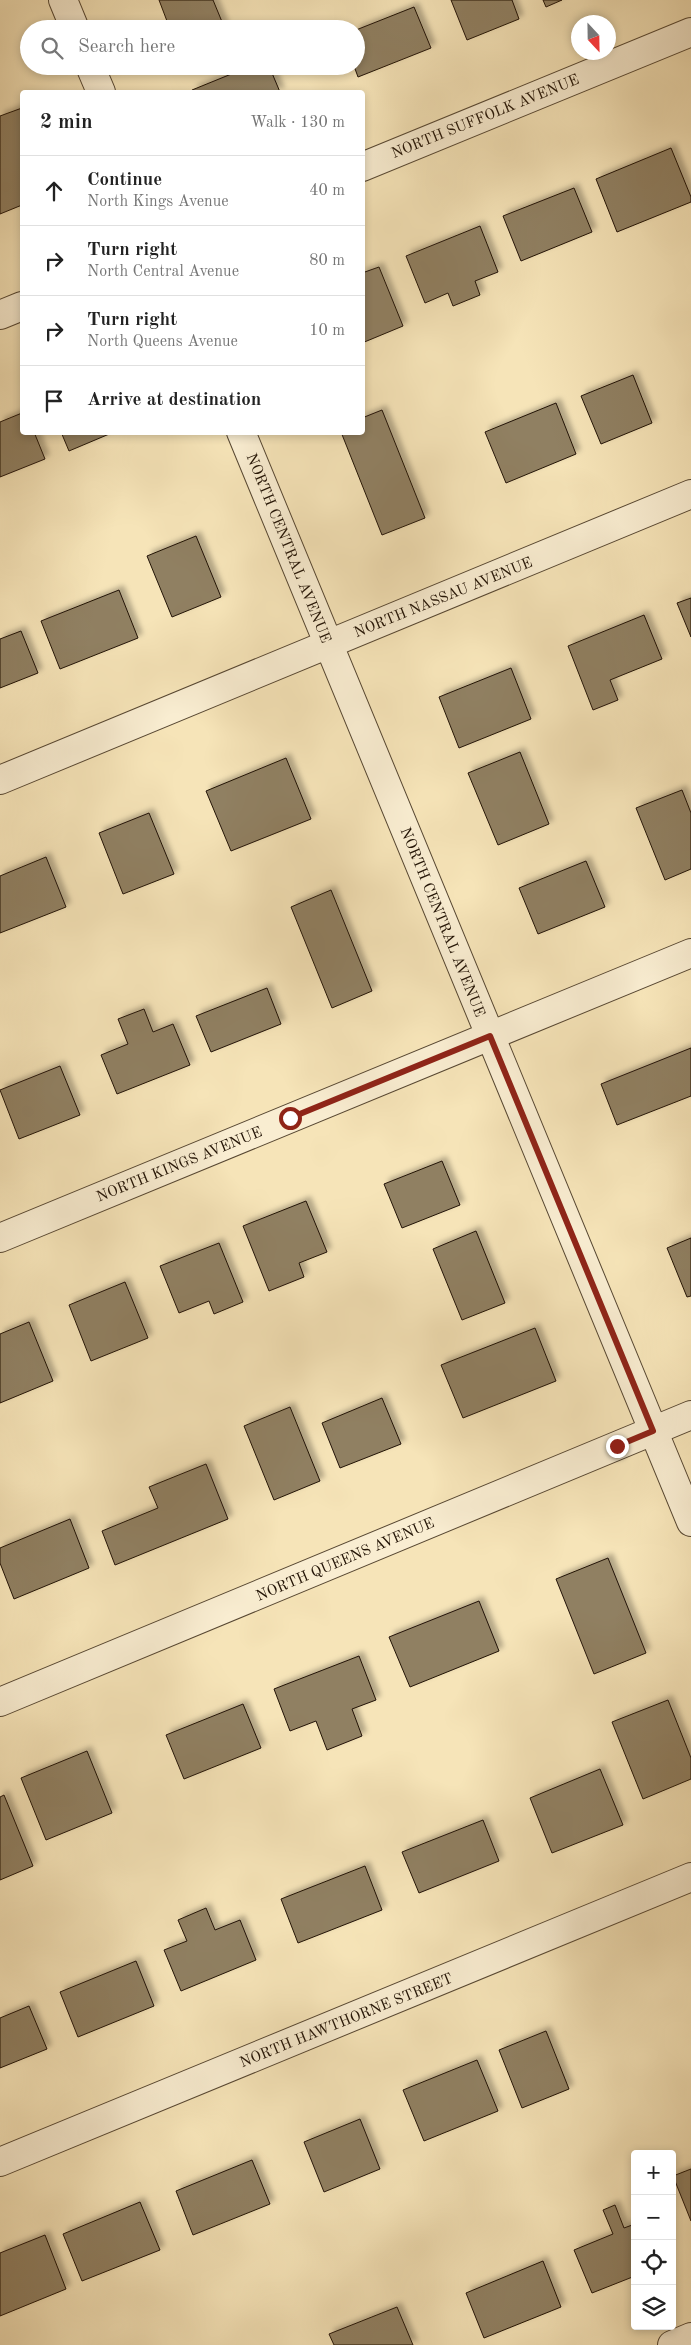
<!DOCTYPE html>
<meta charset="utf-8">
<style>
body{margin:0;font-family:"Old Standard TT",serif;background:#f6f6f6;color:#222}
.controls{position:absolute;right:15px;bottom:15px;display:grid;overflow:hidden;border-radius:5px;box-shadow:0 2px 8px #0003}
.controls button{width:45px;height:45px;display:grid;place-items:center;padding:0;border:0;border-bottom:1px solid #e0e0e0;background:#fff;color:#222;font:25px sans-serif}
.compass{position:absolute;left:571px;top:15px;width:45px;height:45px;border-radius:50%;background:#fff;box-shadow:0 2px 8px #0003;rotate:158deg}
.stop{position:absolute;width:15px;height:15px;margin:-11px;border:4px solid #8f2418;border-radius:50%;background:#fff}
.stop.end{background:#8f2418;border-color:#fff;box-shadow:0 1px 5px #0008}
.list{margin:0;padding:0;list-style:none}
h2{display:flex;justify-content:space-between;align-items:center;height:65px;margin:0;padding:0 20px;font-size:21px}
h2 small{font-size:16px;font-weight:400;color:#767676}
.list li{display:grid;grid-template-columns:32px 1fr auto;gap:15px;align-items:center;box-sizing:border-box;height:70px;padding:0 20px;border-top:1px solid #e0e0e0}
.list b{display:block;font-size:19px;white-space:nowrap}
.list p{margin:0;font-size:16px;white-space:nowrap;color:#767676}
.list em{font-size:16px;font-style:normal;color:#767676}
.icon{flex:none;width:28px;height:28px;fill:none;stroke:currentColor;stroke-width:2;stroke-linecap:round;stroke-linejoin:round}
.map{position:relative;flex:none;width:691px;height:2345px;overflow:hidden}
.search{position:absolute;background:#fff;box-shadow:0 2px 8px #0003;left:20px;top:20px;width:345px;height:55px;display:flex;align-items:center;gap:12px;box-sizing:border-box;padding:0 18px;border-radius:28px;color:#767676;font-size:19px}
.panel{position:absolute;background:#fff;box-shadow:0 2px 8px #0003;left:20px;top:90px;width:345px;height:345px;border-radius:5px}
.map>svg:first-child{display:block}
.building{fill:#908062;stroke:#221305;filter:url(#shadow)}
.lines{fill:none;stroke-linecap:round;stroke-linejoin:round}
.minor-casing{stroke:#574732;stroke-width:30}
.minor{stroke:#f9edd1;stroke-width:28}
.route{stroke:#8f2418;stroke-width:6}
.labels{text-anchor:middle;stroke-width:4.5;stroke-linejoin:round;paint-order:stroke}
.street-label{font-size:15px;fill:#221305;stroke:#f9edd1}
</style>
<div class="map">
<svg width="691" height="2345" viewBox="0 0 691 2345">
<defs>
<filter id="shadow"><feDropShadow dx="4.5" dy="-4.5" stdDeviation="2.5" flood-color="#0004"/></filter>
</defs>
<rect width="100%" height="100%" fill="#f6e4b8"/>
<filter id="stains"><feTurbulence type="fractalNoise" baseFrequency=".004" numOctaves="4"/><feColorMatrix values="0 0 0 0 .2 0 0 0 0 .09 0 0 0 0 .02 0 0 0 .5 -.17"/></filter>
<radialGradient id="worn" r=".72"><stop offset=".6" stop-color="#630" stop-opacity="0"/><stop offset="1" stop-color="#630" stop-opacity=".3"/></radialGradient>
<g class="building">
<path d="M159 0H213L225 29H170Z"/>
<path d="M451 0H512L519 19 467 40Z"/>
<path d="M543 0H562L546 7Z"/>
<path d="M414 7 431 48 358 77 354 66H356V30Z"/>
<path d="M251 66H269L280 92H194L192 90Z"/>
<path d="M22 108V205L0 214V116Z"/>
<path d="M671 148 691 197V202L617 232 596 179Z"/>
<path d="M574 188 592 232 521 261 503 216Z"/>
<path d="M480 226 498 272 475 281 480 295 453 306 448 293 425 303 406 256Z"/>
<path d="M379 267 403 326 362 343V273Z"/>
<path d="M633 375 652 423 601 444 581 396Z"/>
<path d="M556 403 576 454 506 483 485 432Z"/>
<path d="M382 410 425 518 382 535 341 432H362V418Z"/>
<path d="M22 413V432H34L45 459 0 477V422Z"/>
<path d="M61 432H114L69 451Z"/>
<path d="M196 536 221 597 172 617 147 556Z"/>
<path d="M119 590 138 638 60 669 41 621Z"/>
<path d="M691 598V637L677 603Z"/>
<path d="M644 615 662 659 610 680 618 700 593 710 568 646Z"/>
<path d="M21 631 38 673 0 688V639Z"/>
<path d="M511 668 531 719 459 748 439 697Z"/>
<path d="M520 752 549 824 498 845 468 773Z"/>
<path d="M286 758 311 819 231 851 206 791Z"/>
<path d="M682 790 691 813V869L665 880 636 808Z"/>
<path d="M149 813 174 874 123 894 99 833Z"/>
<path d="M46 857 66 907 0 933V876Z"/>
<path d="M586 861 605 907 538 934 519 888Z"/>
<path d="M331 890 372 991 332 1008 291 907Z"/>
<path d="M267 988 281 1024 211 1052 196 1016Z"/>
<path d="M144 1009 153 1032 173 1024 190 1065 117 1094 101 1055 128 1044 118 1019Z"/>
<path d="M691 1048V1096L617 1125 601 1084Z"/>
<path d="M60 1066 80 1115 19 1139 0 1090Z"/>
<path d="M442 1161 460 1205 402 1228 384 1184Z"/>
<path d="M306 1201 327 1252 299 1263 304 1277 269 1291 243 1226Z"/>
<path d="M476 1231 505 1303 462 1320 433 1249Z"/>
<path d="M691 1238V1296L687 1297 667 1248Z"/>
<path d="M219 1243 243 1302 214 1314 209 1301 179 1313 160 1266Z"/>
<path d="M125 1282 148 1338 91 1361 69 1305Z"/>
<path d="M29 1322 53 1381 0 1403V1334Z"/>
<path d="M535 1328 556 1381 463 1418 441 1365Z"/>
<path d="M382 1398 401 1444 340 1468 322 1423Z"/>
<path d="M290 1407 320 1481 274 1500 244 1426Z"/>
<path d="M206 1464 228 1519 115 1565 102 1531 158 1508 149 1487Z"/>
<path d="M70 1519 89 1568 14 1599 0 1563V1548Z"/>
<path d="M608 1558 646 1653 594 1674 556 1579Z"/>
<path d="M479 1601 499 1651 410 1687 389 1637Z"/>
<path d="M359 1656 376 1700 352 1709 362 1736 327 1750 316 1721 290 1731 274 1689Z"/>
<path d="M668 1700 691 1758V1779L643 1799 612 1722Z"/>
<path d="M243 1704 261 1748 184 1779 166 1735Z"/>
<path d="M87 1751 112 1813 46 1840 21 1778Z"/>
<path d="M600 1769 623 1825 552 1853 530 1798Z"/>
<path d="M4 1795 33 1866 0 1880V1797Z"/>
<path d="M483 1820 499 1861 419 1893 402 1852Z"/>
<path d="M365 1866 382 1910 298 1943 281 1899Z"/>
<path d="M206 1908 215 1930 240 1920 256 1960 181 1991 164 1950 187 1941 178 1920Z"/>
<path d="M136 1961 154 2006 78 2037 60 1992Z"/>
<path d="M29 2006 47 2049 0 2068V2018Z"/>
<path d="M546 2031 569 2089 522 2108 499 2050Z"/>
<path d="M477 2060 498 2111 424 2141 403 2090Z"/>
<path d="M360 2119 380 2169 324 2192 304 2142Z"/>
<path d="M252 2160 270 2204 193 2235 176 2191Z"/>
<path d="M691 2169V2221L673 2176Z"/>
<path d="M140 2202 160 2250 82 2281 63 2234Z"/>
<path d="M615 2205 624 2228 635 2224V2276L592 2293 574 2250 613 2234 603 2210Z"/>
<path d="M45 2235 66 2289 0 2316V2253Z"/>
<path d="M543 2261 561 2307 484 2338 466 2293Z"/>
<path d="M397 2307 413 2345H334L329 2334Z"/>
</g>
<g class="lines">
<defs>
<g id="minor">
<path d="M63 0 75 29"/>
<path d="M90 66 101 92"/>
<path d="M362 167 691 32"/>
<path d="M0 315 22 306"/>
<path d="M241 432 691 1522"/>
<path d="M0 780 691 494"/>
<path d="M0 1238 691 953"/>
<path d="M0 1702 691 1415"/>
<path d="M0 2162 691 1877"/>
<path d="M672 2345 691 2337"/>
</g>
</defs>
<use href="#minor" class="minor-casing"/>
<use href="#minor" class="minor"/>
</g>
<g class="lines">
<path class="route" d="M290 1118 490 1036 653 1431 617 1446"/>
</g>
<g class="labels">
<g class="street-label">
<text transform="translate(485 116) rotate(-22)" y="5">NORTH SUFFOLK AVENUE</text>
<text transform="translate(289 548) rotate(68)" y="5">NORTH CENTRAL AVENUE</text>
<text transform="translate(443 597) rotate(-22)" y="5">NORTH NASSAU AVENUE</text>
<text transform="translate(443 922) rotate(68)" y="5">NORTH CENTRAL AVENUE</text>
<text transform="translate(179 1164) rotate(-22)" y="5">NORTH KINGS AVENUE</text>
<text transform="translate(345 1559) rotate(-23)" y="5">NORTH QUEENS AVENUE</text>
<text transform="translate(346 2020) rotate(-22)" y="5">NORTH HAWTHORNE STREET</text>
</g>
</g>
<rect width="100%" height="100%" filter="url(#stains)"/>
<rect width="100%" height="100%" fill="url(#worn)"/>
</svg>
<div class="controls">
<button>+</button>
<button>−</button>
<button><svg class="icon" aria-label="locate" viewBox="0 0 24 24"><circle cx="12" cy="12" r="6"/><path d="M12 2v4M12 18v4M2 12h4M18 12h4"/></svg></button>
<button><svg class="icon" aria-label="layers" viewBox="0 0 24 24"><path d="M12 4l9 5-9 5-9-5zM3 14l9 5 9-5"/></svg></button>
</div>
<svg class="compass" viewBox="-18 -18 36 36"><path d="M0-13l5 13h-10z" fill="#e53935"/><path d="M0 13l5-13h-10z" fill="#767676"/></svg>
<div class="stop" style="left:290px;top:1118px"></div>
<div class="stop end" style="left:617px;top:1446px"></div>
<div class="search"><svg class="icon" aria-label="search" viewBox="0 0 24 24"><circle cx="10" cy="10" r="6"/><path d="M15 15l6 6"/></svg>Search here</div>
<section class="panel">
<h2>2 min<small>Walk · 130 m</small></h2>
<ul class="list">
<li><svg class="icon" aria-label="ahead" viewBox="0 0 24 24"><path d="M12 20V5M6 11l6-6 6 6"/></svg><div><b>Continue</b><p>North Kings Avenue</p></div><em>40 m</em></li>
<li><svg class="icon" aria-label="right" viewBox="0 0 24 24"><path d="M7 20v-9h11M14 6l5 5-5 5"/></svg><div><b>Turn right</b><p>North Central Avenue</p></div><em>80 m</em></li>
<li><svg class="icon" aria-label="right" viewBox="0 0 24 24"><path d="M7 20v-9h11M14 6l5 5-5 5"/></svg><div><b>Turn right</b><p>North Queens Avenue</p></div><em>10 m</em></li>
<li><svg class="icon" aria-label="arrive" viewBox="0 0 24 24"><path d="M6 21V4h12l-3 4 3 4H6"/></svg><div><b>Arrive at destination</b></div></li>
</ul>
</section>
</div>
